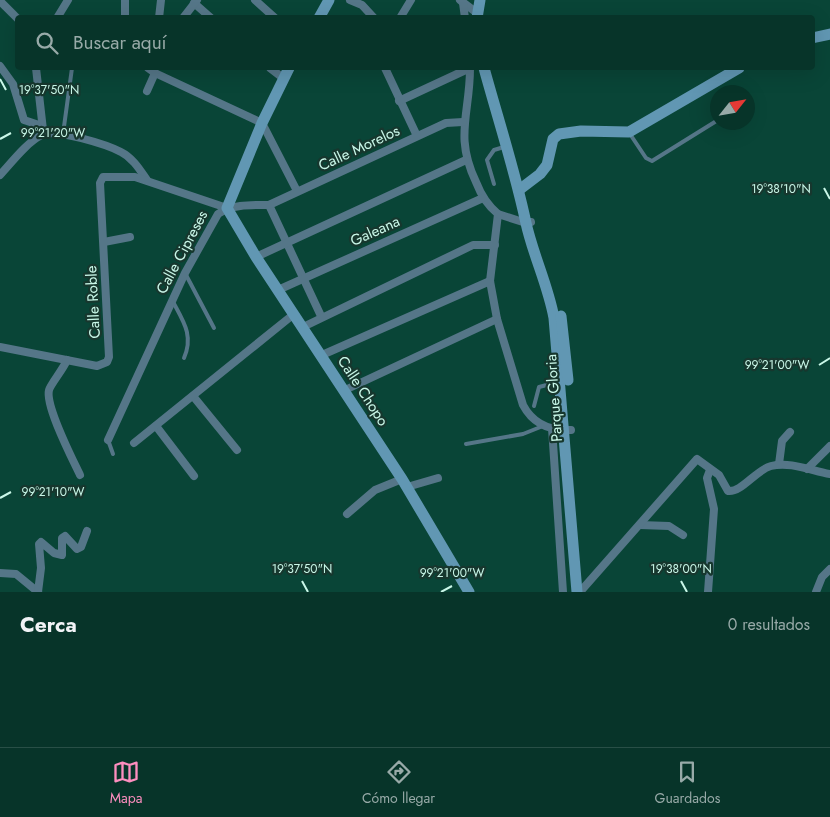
<!DOCTYPE html>
<html lang="es">
<meta charset="utf-8">
<style>
body{margin:0;font-family:Jost,sans-serif;background:#103c31;color:#f1f3f6}
.compass{position:absolute;left:710px;top:85px;width:45px;height:45px;border-radius:50%;background:#073429;box-shadow:0 5px 20px #0002;rotate:59deg}
.list{margin:0;padding:0;list-style:none}
h2{display:flex;justify-content:space-between;align-items:center;height:65px;margin:0;padding:0 20px;font-size:21px}
h2 small{font-size:16px;font-weight:400;color:#98aaa8}
.icon{flex:none;width:28px;height:28px;fill:none;stroke:currentColor;stroke-width:2;stroke-linecap:round;stroke-linejoin:round}
.map{position:relative;flex:none;width:830px;height:592px;overflow:hidden}
.search{position:absolute;background:#073429;box-shadow:0 5px 20px #0002;left:15px;right:15px;top:15px;height:55px;display:flex;align-items:center;gap:12px;box-sizing:border-box;padding:0 18px;border-radius:5px;color:#98aaa8;font-size:19px}
.sheet{height:155px;background:#073429}
nav{display:flex;justify-content:space-around;align-items:center;box-sizing:border-box;height:70px;border-top:1px solid #284f46;background:#073429;font-size:14px;color:#98aaa8}
nav a{display:grid;justify-items:center;gap:2px}
nav .on{color:#fd8ebf}
.map>svg:first-child{display:block}
.lines{fill:none;stroke-linecap:round;stroke-linejoin:round}
.lane{stroke:#557688;stroke-width:4}
.street{stroke:#557688;stroke-width:8}
.secondary{stroke:#6197b3;stroke-width:11}
.ticks{fill:none;stroke:#c9f7e8;stroke-width:2}
.labels{text-anchor:middle;stroke-width:4.5;stroke-linejoin:round;paint-order:stroke}
.street-label{font-size:15px;fill:#c9f7e8;stroke:#17372e}
.ticks-label{font-size:12px;text-anchor:middle;fill:#c9f7e8;stroke:#17372e;stroke-width:4.5;stroke-linejoin:round;paint-order:stroke}
</style>
<div class="map">
<svg width="830" height="592" viewBox="0 0 830 592">
<rect width="100%" height="100%" fill="#094537"/>
<g class="lines">
<g class="lane">
<path d="M63 134 72 68"/>
<path d="M630 134 646 158 652 161 718 120"/>
<path d="M494 184 487 160 494 150 504 147"/>
<path d="M185 273 214 328"/>
<path d="M172 300C183 321 194 335 184 358"/>
<path d="M534 406 539 387 558 382"/>
<path d="M108 440 113 454"/>
<path d="M466 444 523 434 543 426"/>
</g>
<g class="street">
<path d="M125 0V18"/>
<path d="M255 0 275 18"/>
<path d="M350 0 362 5 374 18"/>
<path d="M460 0 477 13"/>
<path d="M0 1 18 19"/>
<path d="M194 3 211 18"/>
<path d="M463 3 465 18"/>
<path d="M57 18 68 0"/>
<path d="M159 18 161 0"/>
<path d="M183 18 197 0"/>
<path d="M400 18 411 0"/>
<path d="M0 66 13 84 24 120 42 126"/>
<path d="M36 68 43 130"/>
<path d="M270 68 283 78"/>
<path d="M385 68 417 136"/>
<path d="M470 68C470 114 454 136 476 182 481 195 487 205 498 214L490 281 497 319 523 405C533 424 550 431 571 430"/>
<path d="M155 73 262 123 297 191"/>
<path d="M147 91 155 73 148 68"/>
<path d="M399 101 470 68"/>
<path d="M0 175C12 162 27 142 42 135 55 128 108 145 121 152 133 158 140 170 147 180"/>
<path d="M269 205 321 316"/>
<path d="M498 214 526 223 531 222"/>
<path d="M104 242 130 237"/>
<path d="M256 257 466 160"/>
<path d="M278 290 483 198"/>
<path d="M303 327 473 245H495"/>
<path d="M0 347 97 366 107 362 109 357 100 183 103 177H135L227 208"/>
<path d="M322 355 490 281"/>
<path d="M67 360C64 368 50 385 49 390 45 406 72 458 80 475"/>
<path d="M345 390 497 319"/>
<path d="M193 396 237 450"/>
<path d="M156 426 194 476"/>
<path d="M552 428 563 592"/>
<path d="M108 440 185 273 218 214C233 204 251 205 269 205L446 123 463 122"/>
<path d="M134 443 294 314"/>
<path d="M779 464 782 441 790 432"/>
<path d="M807 469 830 446"/>
<path d="M407 487 438 478"/>
<path d="M347 514 375 490 402 479"/>
<path d="M640 525 669 526 683 535"/>
<path d="M0 573 16 574 38 592"/>
<path d="M38 592 41 568 39 544 41 542 54 553 62 555V538L65 536 77 549 81 547 87 531"/>
<path d="M580 592 697 459 719 475 728 491C741 493 756 470 771 466 790 461 812 471 830 474"/>
<path d="M708 592 714 509 707 478 710 470"/>
<path d="M816 592 822 577 830 569"/>
</g>
<g class="secondary">
<path d="M319 18 329 0"/>
<path d="M477 18 480 0"/>
<path d="M812 38 830 34"/>
<path d="M289 68 262 123 227 208 256 257 402 479 469 592"/>
<path d="M484 68C498 119 515 171 526 223 533 255 548 285 554 318L577 592"/>
<path d="M519 190 540 174 547 165 553 139 559 134 581 131 629 132 739 68"/>
<path d="M561 316 568 380"/>
</g>
</g>
<path class="ticks" d="M0 79 6 90M0 139 11 133M824 188 830 199M819 365 830 358M0 498 11 492M302 581 308 592M681 581 687 592M441 592 452 586"/>
<g class="labels">
<g class="street-label">
<text transform="translate(359 148) rotate(-25)" y="5">Calle Morelos</text>
<text transform="translate(375 231) rotate(-24)" y="5">Galeana</text>
<text transform="translate(182 252) rotate(-62)" y="5">Calle Cipreses</text>
<text transform="translate(93 302) rotate(-93)" y="5">Calle Roble</text>
<text transform="translate(363 391) rotate(57)" y="5">Calle Chopo</text>
<text transform="translate(554 398) rotate(-94)" y="5">Parque Gloria</text>
</g>
</g>
<g class="ticks-label">
<text x="49" y="94">19°37'50"N</text>
<text x="53" y="137">99°21'20"W</text>
<text x="781" y="193">19°38'10"N</text>
<text x="777" y="369">99°21'00"W</text>
<text x="53" y="496">99°21'10"W</text>
<text x="302" y="573">19°37'50"N</text>
<text x="681" y="573">19°38'00"N</text>
<text x="452" y="577">99°21'00"W</text>
</g>
</svg>
<svg class="compass" viewBox="-18 -18 36 36"><path d="M0-13l5 13h-10z" fill="#e53935"/><path d="M0 13l5-13h-10z" fill="#98aaa8"/></svg>
<div class="search"><svg class="icon" aria-label="search" viewBox="0 0 24 24"><circle cx="10" cy="10" r="6"/><path d="M15 15l6 6"/></svg>Buscar aquí</div>
</div>
<section class="sheet">
<h2>Cerca<small>0 resultados</small></h2>
<ul class="list">
</ul>
</section>
<nav>
<a class="on"><svg class="icon" aria-label="map" viewBox="0 0 24 24"><path d="M3 6l6-2 6 2 6-2v14l-6 2-6-2-6 2zM9 4v14M15 6v14"/></svg>Mapa</a>
<a><svg class="icon" aria-label="directions" viewBox="0 0 24 24"><path d="M12 3l9 9-9 9-9-9zM9 14v-3h6M13 9l2 2-2 2"/></svg>Cómo llegar</a>
<a><svg class="icon" aria-label="saved" viewBox="0 0 24 24"><path d="M7 4h10v16l-5-4-5 4z"/></svg>Guardados</a>
</nav>
